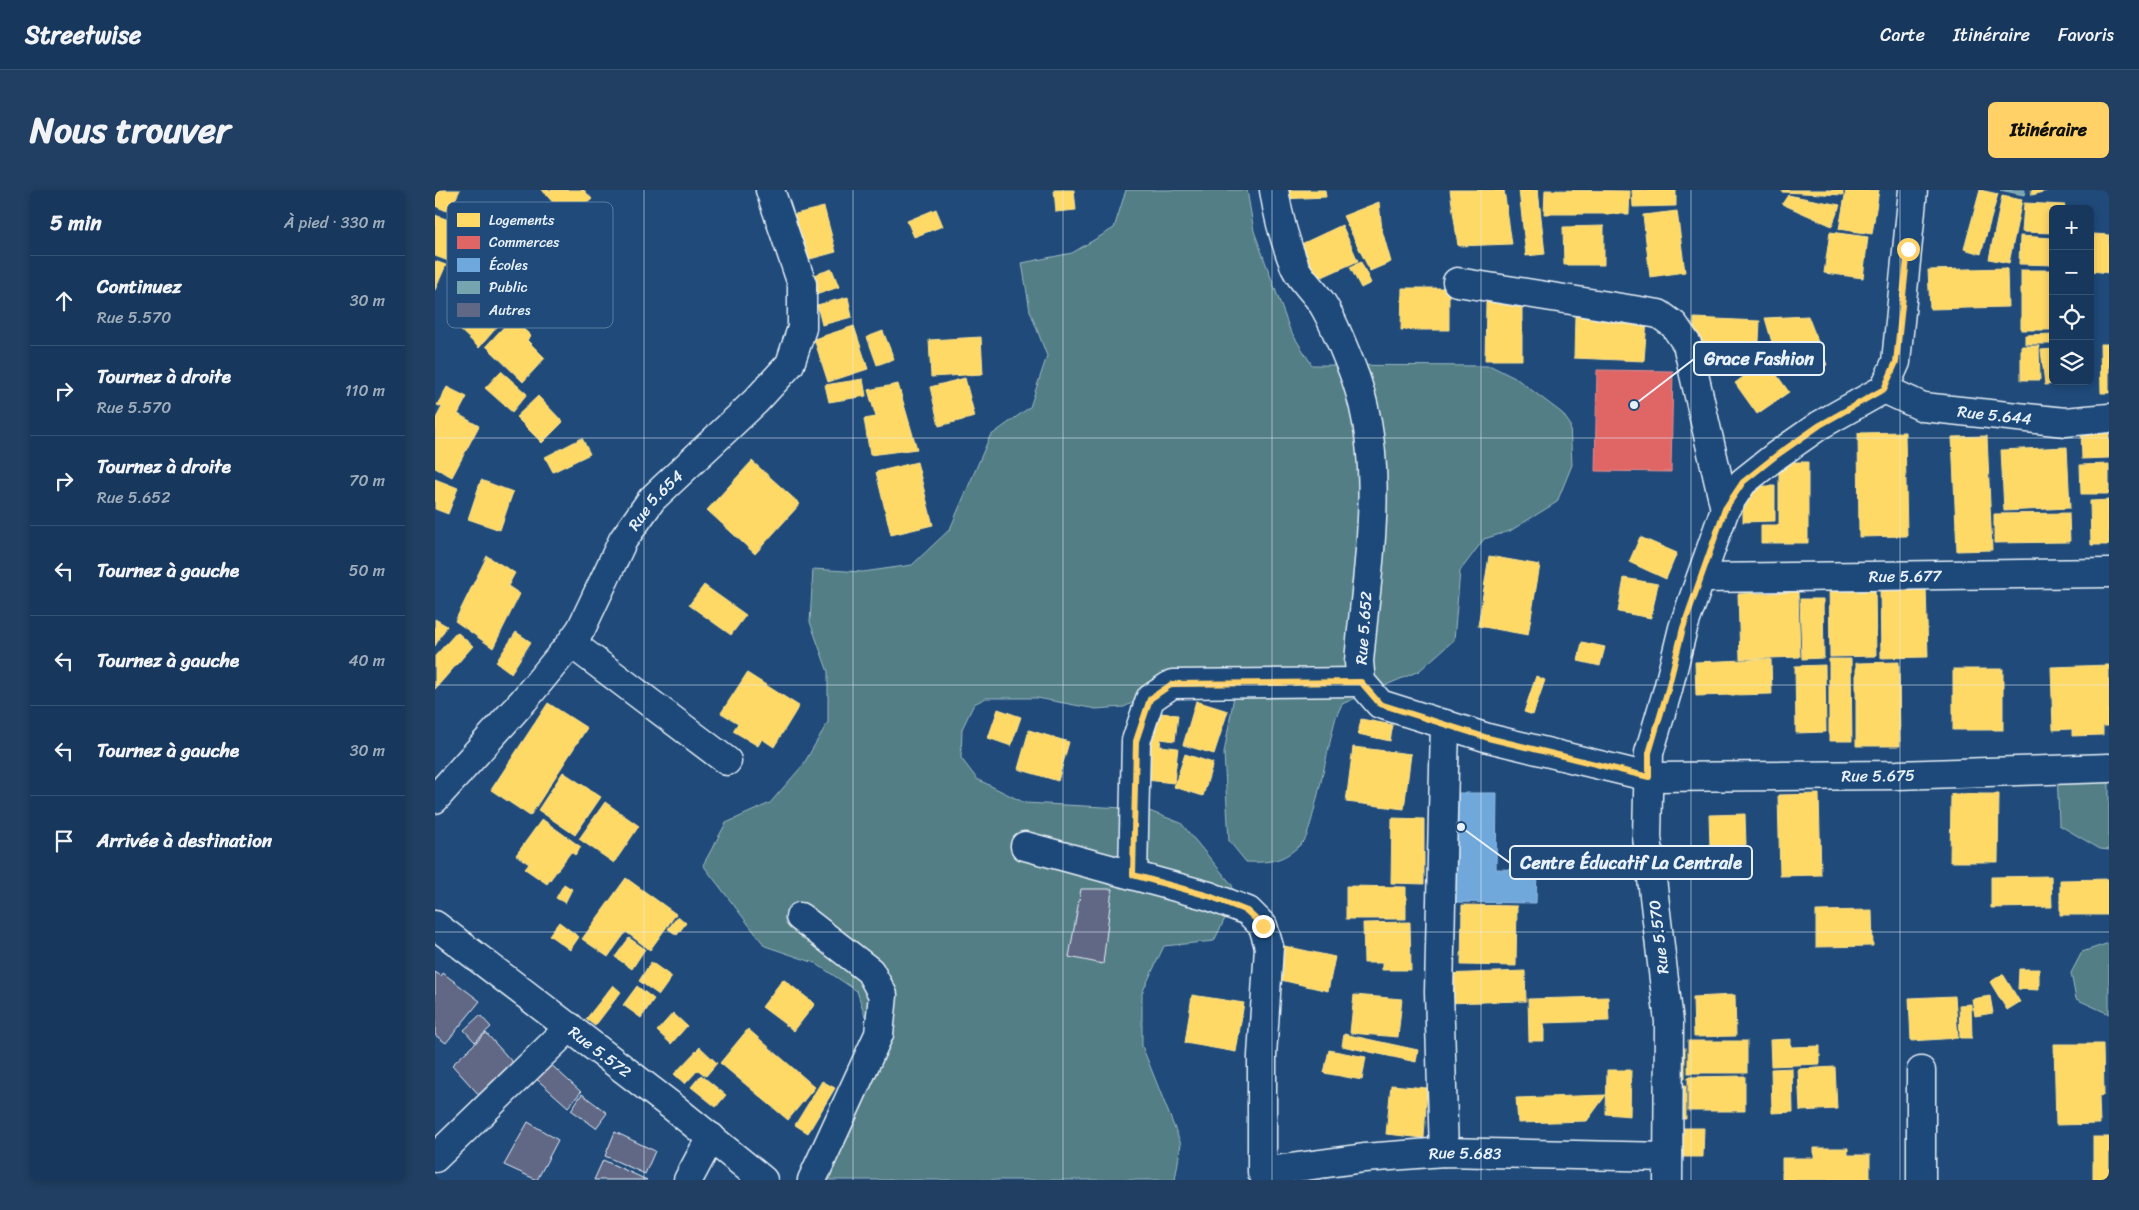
<!DOCTYPE html>
<html lang="fr">
<meta charset="utf-8">
<style>
body{margin:0;font-family:Sriracha,sans-serif;background:#203f62;color:#f1f3f6}
.controls{position:absolute;right:15px;top:15px;display:grid;overflow:hidden;border-radius:8px;box-shadow:0 2px 8px #0003}
.controls button{width:45px;height:45px;display:grid;place-items:center;padding:0;border:0;border-bottom:1px solid #365272;background:#17385c;color:#f1f3f6;font:25px sans-serif}
.stop{position:absolute;width:15px;height:15px;margin:-11px;border:4px solid #ffd166;border-radius:50%;background:#fff}
.stop.end{background:#ffd166;border-color:#fff;box-shadow:0 1px 5px #0008}
.list{margin:0;padding:0;list-style:none}
h2{display:flex;justify-content:space-between;align-items:center;height:65px;margin:0;padding:0 20px;font-size:21px}
h2 small{font-size:16px;font-weight:400;color:#9eacbb}
.list li{display:grid;grid-template-columns:32px 1fr auto;gap:15px;align-items:center;box-sizing:border-box;height:90px;padding:0 20px;border-top:1px solid #365272}
.list b{display:block;font-size:19px;white-space:nowrap}
.list p{margin:0;font-size:16px;white-space:nowrap;color:#9eacbb}
.list em{font-size:16px;font-style:normal;color:#9eacbb}
.icon{flex:none;width:28px;height:28px;fill:none;stroke:currentColor;stroke-width:2;stroke-linecap:round;stroke-linejoin:round}
.map{position:relative;flex:none;width:1674px;height:990px;overflow:hidden;border-radius:8px}
header{display:flex;align-items:center;gap:30px;box-sizing:border-box;height:70px;padding:0 25px;background:#17385c;border-bottom:1px solid #365272}
header strong{font-size:24px}
nav{display:flex;gap:28px;margin-inline-start:auto;font-size:18px}
.intro{display:flex;align-items:center;justify-content:space-between;box-sizing:border-box;height:120px;padding:0 30px}
h1{margin:0;font-size:35px}
.button{padding:12px 22px;border-radius:8px;background:#ffd166;color:#111;font-size:18px;font-weight:700}
main{display:flex;gap:30px;padding:0 30px}
aside{flex:1;background:#17385c;border-radius:8px;box-shadow:0 2px 8px #0003}
.map>svg:first-child{display:block}
.green{fill:#537e86;stroke:#9eb8bf}
.homes{fill:#ffd966;stroke:#f8e092}
.shops{fill:#e06666;stroke:#e29092}
.schools{fill:#6fa8dc;stroke:#93bee4}
.public{fill:#76a5af;stroke:#98bcc5}
.building{fill:#616886;stroke:#e8f1f8}
.lines{fill:none;stroke-linecap:round;stroke-linejoin:round}
.minor-casing{stroke:#e8f1f8;stroke-width:31}
.tertiary-casing{stroke:#e8f1f8;stroke-width:31}
.minor{stroke:#1f4a7a;stroke-width:28}
.tertiary{stroke:#1f4a7a;stroke-width:28}
.route{stroke:#ffd166;stroke-width:6}
.grid{fill:none;stroke:#e8f1f8;stroke-width:1;stroke-opacity:0.55}
.labels{text-anchor:middle;stroke-width:5;stroke-linejoin:round;paint-order:stroke}
.street-label{font-size:16px;fill:#e8f1f8;stroke:#1f4a7a}
.key{fill:#1f4a7a;stroke:#5b7ca0;stroke-width:1}
.key-label{font-size:14px;fill:#e8f1f8}
.leader{fill:none;stroke:#e8f1f8;stroke-width:2}
.callout-dot{fill:#e8f1f8;stroke:#1f4a7a;stroke-width:2}
.callout{fill:#1f4a7a;stroke:#e8f1f8;stroke-width:2}
.callout-label{font-size:18px;text-anchor:middle;font-weight:bold;fill:#e8f1f8}
</style>
<header>
<strong>Streetwise</strong>
<nav><a>Carte</a><a>Itinéraire</a><a>Favoris</a></nav>
</header>
<div class="intro"><h1>Nous trouver</h1><a class="button">Itinéraire</a></div>
<main>
<aside>
<h2>5 min<small>À pied · 330 m</small></h2>
<ul class="list">
<li><svg class="icon" aria-label="ahead" viewBox="0 0 24 24"><path d="M12 20V5M6 11l6-6 6 6"/></svg><div><b>Continuez</b><p>Rue 5.570</p></div><em>30 m</em></li>
<li><svg class="icon" aria-label="right" viewBox="0 0 24 24"><path d="M7 20v-9h11M14 6l5 5-5 5"/></svg><div><b>Tournez à droite</b><p>Rue 5.570</p></div><em>110 m</em></li>
<li><svg class="icon" aria-label="right" viewBox="0 0 24 24"><path d="M7 20v-9h11M14 6l5 5-5 5"/></svg><div><b>Tournez à droite</b><p>Rue 5.652</p></div><em>70 m</em></li>
<li><svg class="icon" aria-label="left" viewBox="0 0 24 24"><path d="M17 20v-9H6M10 6l-5 5 5 5"/></svg><div><b>Tournez à gauche</b></div><em>50 m</em></li>
<li><svg class="icon" aria-label="left" viewBox="0 0 24 24"><path d="M17 20v-9H6M10 6l-5 5 5 5"/></svg><div><b>Tournez à gauche</b></div><em>40 m</em></li>
<li><svg class="icon" aria-label="left" viewBox="0 0 24 24"><path d="M17 20v-9H6M10 6l-5 5 5 5"/></svg><div><b>Tournez à gauche</b></div><em>30 m</em></li>
<li><svg class="icon" aria-label="arrive" viewBox="0 0 24 24"><path d="M6 21V4h12l-3 4 3 4H6"/></svg><div><b>Arrivée à destination</b></div></li>
</ul>
</aside>
<div class="map">
<svg width="1674" height="990" viewBox="0 0 1674 990">
<rect width="100%" height="100%" fill="#1f4a7a"/>
<filter id="ink" filterUnits="userSpaceOnUse"><feTurbulence type="fractalNoise" baseFrequency=".02" numOctaves="2"/><feDisplacementMap in="SourceGraphic" scale="10" xChannelSelector="R" yChannelSelector="G"/><feConvolveMatrix kernelMatrix="1 2 1 2 8 2 1 2 1" color-interpolation-filters="sRGB"/></filter>
<g filter="url(#ink)">
<g class="green">
<path d="M691 0H812L819 41 855 140 877 175 1056 176 1082 189 1127 223 1135 234 1137 275 1122 312 1075 341 1049 349 1025 381 1019 450 984 481 907 514 901 527C896 544 876 644 869 651 850 671 837 673 811 672L794 651 789 563 799 506 737 494 689 517 661 519 602 508H551L539 514 527 539 526 568 542 589 590 613 709 619 746 633 797 695 800 708 779 751 729 756 707 803V856L746 954 740 990H393L435 899 438 851 422 801 380 773 330 756 268 675 291 633 335 613 368 575 393 532V482L375 432 378 379 428 382 477 375 515 339 555 246 595 217 612 166 595 121 587 73 637 63 679 38Z"/>
<path d="M1674 564V660L1665 659 1624 635 1622 578 1644 565Z"/>
<path d="M1674 753V824L1641 809 1636 783 1647 762Z"/>
</g>
<g class="homes">
<path d="M0 0H25L14 22 0 16Z"/>
<path d="M107 0H149L157 9 133 30Z"/>
<path d="M619 0H639L641 20 621 22Z"/>
<path d="M846 0H890L891 7 847 9Z"/>
<path d="M1015 0H1069L1077 54 1023 56Z"/>
<path d="M1084 0H1103L1110 64 1091 66Z"/>
<path d="M1110 0 1195 1 1194 24H1109Z"/>
<path d="M1197 0H1241V16L1198 17Z"/>
<path d="M1347 0H1408V5L1347 2Z"/>
<path d="M1411 0H1444L1437 44 1404 39Z"/>
<path d="M1545 0 1563 4 1546 64 1529 59Z"/>
<path d="M1596 0H1615L1597 5Z"/>
<path d="M1353 5 1405 15 1397 36 1347 14Z"/>
<path d="M1567 6 1587 10 1574 73 1554 69Z"/>
<path d="M944 12 947 40 956 72 935 81 908 26Z"/>
<path d="M1589 13 1630 15 1629 19H1618V43L1587 42Z"/>
<path d="M389 17 401 62 364 72 352 26Z"/>
<path d="M501 19 508 36 479 47 472 31Z"/>
<path d="M1242 21 1250 82 1215 87 1208 25Z"/>
<path d="M0 25 14 30 16 25 51 40 32 78 0 66Z"/>
<path d="M907 35 923 71 876 92 860 57Z"/>
<path d="M1169 36V75H1129L1128 37Z"/>
<path d="M1395 42 1433 47 1428 88 1389 83Z"/>
<path d="M1659 44 1674 45V83L1657 81Z"/>
<path d="M1585 46 1618 48V75L1584 74Z"/>
<path d="M0 71 11 75 0 100Z"/>
<path d="M926 72 936 93 926 98 915 77Z"/>
<path d="M1572 78 1573 117 1495 119 1493 80Z"/>
<path d="M397 79 404 97 375 107 369 88Z"/>
<rect x="1586" y="80" width="32" height="60"/>
<path d="M56 92 69 105 63 112 74 123 44 158 17 132Z"/>
<path d="M967 98H1014V140H966Z"/>
<path d="M413 107 417 127 387 135 382 115Z"/>
<path d="M1051 112H1087V170H1050Z"/>
<path d="M1140 125 1212 130 1209 171 1139 168Z"/>
<path d="M1373 126 1392 175 1346 184 1330 128Z"/>
<path d="M77 128 96 146 92 150 110 168 88 192 51 156Z"/>
<path d="M1259 128 1325 131 1323 172 1298 170V176L1281 175 1282 167 1258 166Z"/>
<path d="M419 136 433 179 393 192 379 149Z"/>
<path d="M448 141 459 169 442 175 432 147Z"/>
<path d="M1618 144V154H1590V145Z"/>
<path d="M546 147 548 184 496 187 494 150Z"/>
<path d="M1665 154H1674V203H1666Z"/>
<path d="M1586 156H1604L1605 190H1586Z"/>
<path d="M1618 159V191H1647L1610 195 1606 160Z"/>
<path d="M1331 170 1354 202 1322 224 1300 193Z"/>
<path d="M66 181 92 204 77 222 50 198Z"/>
<path d="M530 188 540 227 504 236 495 197Z"/>
<path d="M428 189 431 206 394 212 390 195Z"/>
<path d="M463 194 482 259 435 265 429 229 441 227 433 200Z"/>
<path d="M12 197 32 207 23 224 44 236 17 287 0 278V230L7 217 2 215Z"/>
<path d="M103 206 128 232 107 253 81 227Z"/>
<path d="M1674 239V268L1647 269 1646 240Z"/>
<path d="M1470 242 1472 346 1424 347 1423 243Z"/>
<path d="M1552 246 1557 360 1522 361 1517 247Z"/>
<path d="M147 248 155 264 118 282 110 267Z"/>
<path d="M1632 257 1635 318 1569 321 1566 260Z"/>
<path d="M317 271 365 314 320 364 272 320Z"/>
<path d="M482 272 498 335 456 345 441 282Z"/>
<path d="M1344 272H1373V353H1326V335H1344Z"/>
<path d="M1674 274V304H1646L1645 275Z"/>
<path d="M0 289 23 298 13 324 0 319Z"/>
<path d="M46 290 78 302 65 340 33 329Z"/>
<path d="M1308 296H1340V331L1308 332Z"/>
<path d="M1674 310V355H1656L1655 311Z"/>
<path d="M1634 323 1635 352 1559 353V324Z"/>
<path d="M1205 347 1242 363 1231 389 1194 372Z"/>
<path d="M52 366 80 383 73 396 85 404 58 458 20 431Z"/>
<path d="M1054 366 1105 375 1093 445 1043 436Z"/>
<path d="M1189 388 1223 394 1216 428 1183 422Z"/>
<path d="M1394 394H1440L1441 466 1395 467Z"/>
<path d="M269 395 311 425 296 445 254 415Z"/>
<path d="M1491 395 1493 467 1446 468 1445 397Z"/>
<path d="M1363 402 1365 467 1305 469 1303 404Z"/>
<path d="M1365 409H1388L1389 468 1367 469Z"/>
<path d="M0 429 12 436 0 456Z"/>
<path d="M22 442 38 456 0 499V466Z"/>
<path d="M81 442 96 452 76 483 61 472Z"/>
<path d="M1147 452 1170 457 1165 476 1143 471Z"/>
<path d="M1336 469 1337 504 1261 506 1260 472Z"/>
<path d="M1394 469H1416L1417 551H1394Z"/>
<path d="M1464 472 1465 556H1421V473Z"/>
<path d="M1390 475 1391 542 1361 543 1360 476Z"/>
<path d="M1674 475V536H1668V545L1637 546V539L1618 540 1616 477Z"/>
<rect x="1518" y="479" width="50" height="61"/>
<path d="M312 483 364 516 339 557 327 549 323 556 298 541 303 533 286 523Z"/>
<path d="M1101 486 1110 490 1098 525 1089 522Z"/>
<path d="M761 511 793 521 779 564 748 555Z"/>
<path d="M113 513 152 538 95 626 56 600Z"/>
<path d="M563 519 586 527 576 556 553 548Z"/>
<path d="M718 522 743 525 740 551 726 549 725 556 743 558 739 593 711 590Z"/>
<path d="M926 529 958 535 955 551 923 544Z"/>
<path d="M594 540 634 552 623 591 583 579Z"/>
<path d="M918 557 976 564 969 619 911 612Z"/>
<path d="M750 564 778 573 768 606 739 597Z"/>
<path d="M128 582 166 607 140 645 103 620Z"/>
<path d="M1384 604 1386 685 1345 686 1343 605Z"/>
<path d="M1516 604H1564L1563 672H1515Z"/>
<path d="M170 612 204 636 179 673 144 649Z"/>
<path d="M1310 624 1311 655 1275 656 1274 625Z"/>
<path d="M957 628 989 629V694L956 693Z"/>
<path d="M107 629 146 657 140 665 136 662 112 694 90 679 94 674 81 665Z"/>
<path d="M1616 686 1617 717 1556 718V687Z"/>
<path d="M191 688 241 724 215 760 191 742 173 767 147 749Z"/>
<path d="M1674 689V725H1625V690Z"/>
<path d="M129 694 137 699 130 713 121 708Z"/>
<path d="M911 696 971 697V729H911Z"/>
<path d="M1027 715 1082 716 1081 776 1026 775Z"/>
<path d="M1437 720 1438 756 1381 757V721Z"/>
<path d="M243 726 251 733 242 745 233 739Z"/>
<path d="M124 732 144 747 135 760 114 745Z"/>
<path d="M975 732 976 780H947V773H929L928 733Z"/>
<path d="M194 748 210 759 197 779 180 767Z"/>
<path d="M845 755 900 767 893 801 837 788Z"/>
<path d="M216 772 237 787 224 805 204 791Z"/>
<path d="M1584 779H1604V800L1583 799Z"/>
<path d="M1090 781 1091 811 1007 813V784Z"/>
<path d="M1568 784 1585 812 1572 820 1555 792Z"/>
<path d="M348 789 380 814 359 841 327 817Z"/>
<path d="M178 795 186 802 160 836 151 829Z"/>
<path d="M202 796 219 809 206 828 188 815Z"/>
<path d="M757 805 809 813 801 862 750 853Z"/>
<path d="M919 805 967 809 963 847 915 843Z"/>
<path d="M1300 805 1301 846 1259 847 1258 807Z"/>
<path d="M1520 806 1523 848 1476 851 1474 808Z"/>
<path d="M1555 806 1558 823 1540 826 1537 809Z"/>
<path d="M1173 807 1174 831 1109 833V851H1094L1093 809Z"/>
<path d="M1536 814 1537 848H1525L1524 815Z"/>
<path d="M238 823 252 836 236 854 222 841Z"/>
<path d="M313 839 380 897 353 930 285 873Z"/>
<path d="M909 844 983 860 981 872 907 856Z"/>
<path d="M1356 849V857L1385 856V874L1336 876 1335 850Z"/>
<rect x="1253" y="851" width="59" height="32"/>
<path d="M1619 854H1668L1669 905 1664 906 1665 934 1621 935Z"/>
<path d="M265 857 282 873 271 886 263 880 250 894 239 884Z"/>
<rect x="1236" y="858" width="14" height="30"/>
<path d="M894 860 931 867 927 890 889 883Z"/>
<path d="M1400 877 1402 919 1365 921 1363 879Z"/>
<path d="M1357 878 1358 922 1337 923 1336 879Z"/>
<path d="M1172 880H1196L1195 926 1171 924Z"/>
<path d="M266 885 291 905 281 917 256 897Z"/>
<path d="M1310 886V921H1253V887Z"/>
<path d="M387 891 400 898 373 943 360 935Z"/>
<path d="M956 895 992 898 989 948 951 944Z"/>
<path d="M1235 895H1251V929H1236Z"/>
<path d="M1171 905 1152 931 1083 933 1081 908Z"/>
<path d="M1247 938H1269L1268 967H1247Z"/>
<rect x="1658" y="947" width="16" height="43"/>
<path d="M1379 958H1413V965H1435V990H1347V968H1379Z"/>
</g>
<path class="shops" d="M1162 180 1238 181 1236 282 1160 281Z"/>
<path class="schools" d="M1014 603H1062L1061 679 1102 680 1101 713 1013 712Z"/>
<path class="public" d="M1565 0H1590L1589 5Z"/>
<g class="building">
<path d="M646 699H677L668 774 634 767Z"/>
<path d="M0 782 6 786 8 783 45 811 11 853 0 845Z"/>
<path d="M45 825 56 837 40 852 29 840Z"/>
<path d="M51 843 80 875 46 907 17 875Z"/>
<path d="M111 870 146 902 133 917 97 885Z"/>
<path d="M147 904 172 923 161 938 136 920Z"/>
<path d="M93 932 123 950 102 990 69 975Z"/>
<path d="M180 942 220 961 210 984 170 966Z"/>
<path d="M168 970 212 990H159Z"/>
</g>
<g class="lines">
<defs>
<g id="minor">
<path id="s1" d="M839 0C843 26 850 52 860 77 866 90 879 101 887 113 899 132 907 155 916 176 954 269 932 375 924 472L926 492 945 514 1053 548 1214 587 1462 585 1674 578"/>
<path d="M1022 92 1224 124 1239 135 1252 154 1290 319"/>
<path id="s2" d="M1449 199 1488 217 1630 232 1674 228"/>
<path id="s3" d="M1266 388 1674 383"/>
<path d="M136 453 292 571"/>
<path id="s4" d="M0 609 89 510 136 453 146 439 188 350 217 309 321 211 355 174 367 138V94L335 0"/>
<path id="s5" d="M590 656 774 706 813 721 828 736 834 757 827 866V982L929 968 1009 962 1233 967"/>
<path d="M698 685 701 551 715 509 737 494 926 492"/>
<path d="M365 727 435 781 448 805 444 844 377 990"/>
<path d="M1486 881V990"/>
<path d="M1009 962 1004 802 1010 534"/>
<path d="M0 968 135 837"/>
<path d="M253 990 276 947"/>
<path d="M1233 990 1234 832 1212 647 1214 563 1233 499 1248 438 1290 319 1308 292 1342 265 1385 235 1449 199 1461 172 1478 0"/>
</g>
<g id="tertiary">
<path id="s6" d="M0 735 238 917 328 990"/>
</g>
</defs>
<use href="#minor" class="minor-casing"/>
<use href="#tertiary" class="tertiary-casing"/>
<use href="#minor" class="minor"/>
<use href="#tertiary" class="tertiary"/>
</g>
</g>
<g class="lines" filter="url(#ink)">
<path class="route" d="M828 736 812 721 774 706 698 685 701 551 715 509 737 494 926 492 945 514 1053 548 1214 587V563L1233 499 1248 438 1290 319 1308 292 1342 265 1385 235 1449 199 1461 172 1473 59"/>
</g>
<path class="grid" d="M209 0V990M418 0V990M628 0V990M837 0V990M1046 0V990M1256 0V990M1465 0V990M0 248H1674M0 495H1674M0 742H1674"/>
<g class="labels">
<g class="street-label">
<text dy="6" stroke="none"><textPath href="#s2" startOffset="115">Rue 5.644</textPath></text>
<text dy="6" stroke="none"><textPath href="#s4" startOffset="374">Rue 5.654</textPath></text>
<text dy="6" stroke="none"><textPath href="#s3" startOffset="204">Rue 5.677</textPath></text>
<text transform="translate(928 438) rotate(-86)" y="6">Rue 5.652</text>
<text dy="6" stroke="none"><textPath href="#s1" startOffset="1051">Rue 5.675</textPath></text>
<text transform="translate(1223 747) rotate(-97)" y="6">Rue 5.570</text>
<text dy="6" stroke="none"><textPath href="#s6" startOffset="208">Rue 5.572</textPath></text>
<text dy="6" stroke="none"><textPath href="#s5" startOffset="705">Rue 5.683</textPath></text>
</g>
</g>
<rect x="12" y="12" width="166" height="126" rx="8" class="key"/>
<rect x="22" y="23" width="23" height="14" fill="#ffd966"/>
<rect x="22" y="46" width="23" height="13" fill="#e06666"/>
<rect x="22" y="68" width="23" height="14" fill="#6fa8dc"/>
<rect x="22" y="91" width="23" height="13" fill="#76a5af"/>
<rect x="22" y="113" width="23" height="14" fill="#616886"/>
<g class="key-label">
<text x="54" y="35">Logements</text>
<text x="54" y="57">Commerces</text>
<text x="54" y="80">Écoles</text>
<text x="54" y="102">Public</text>
<text x="54" y="125">Autres</text>
</g>
<path class="leader" d="M1199 215L1259 169M1026 637L1075 673"/>
<g class="callout-dot">
<circle cx="1199" cy="215" r="5"/>
<circle cx="1026" cy="637" r="5"/>
</g>
<g class="callout">
<rect x="1259" y="152" width="130" height="33" rx="5"/>
<rect x="1075" y="656" width="242" height="33" rx="5"/>
</g>
<g class="callout-label">
<text x="1324" y="175">Grace Fashion</text>
<text x="1196" y="679">Centre Éducatif La Centrale</text>
</g>
</svg>
<div class="controls">
<button>+</button>
<button>−</button>
<button><svg class="icon" aria-label="locate" viewBox="0 0 24 24"><circle cx="12" cy="12" r="6"/><path d="M12 2v4M12 18v4M2 12h4M18 12h4"/></svg></button>
<button><svg class="icon" aria-label="layers" viewBox="0 0 24 24"><path d="M12 4l9 5-9 5-9-5zM3 14l9 5 9-5"/></svg></button>
</div>
<div class="stop" style="left:1473px;top:59px"></div>
<div class="stop end" style="left:828px;top:736px"></div>
</div>
</main>
